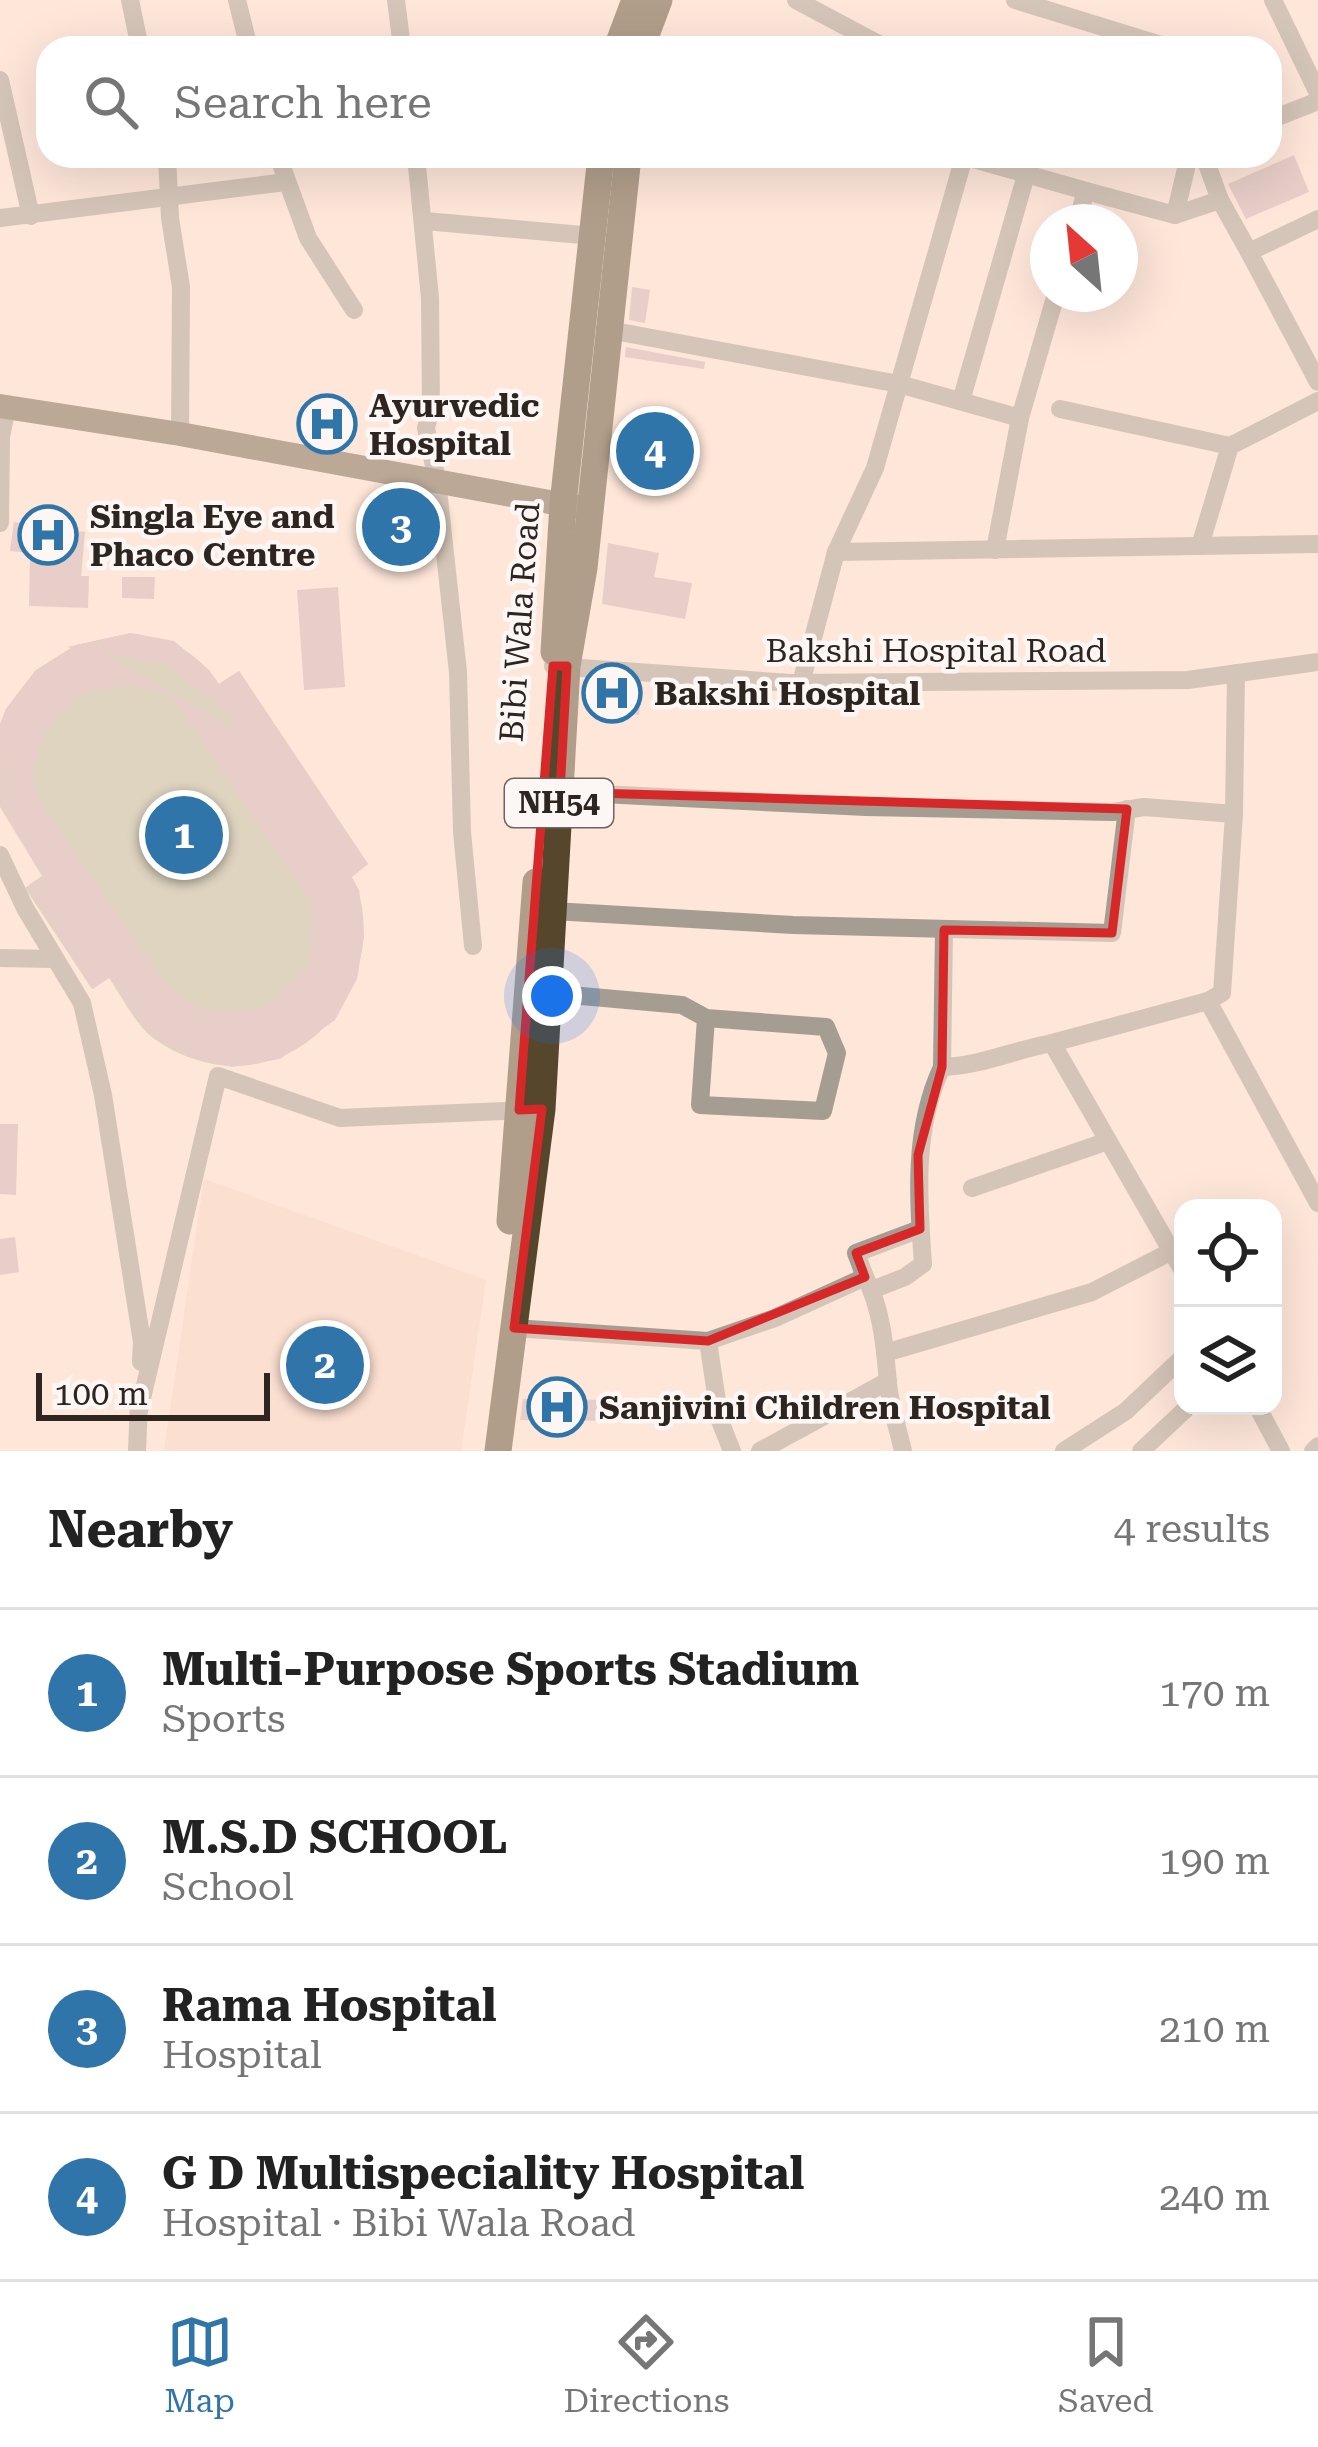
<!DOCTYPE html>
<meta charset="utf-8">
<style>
body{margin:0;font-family:"Roboto Serif",serif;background:#f6f6f6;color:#222}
.controls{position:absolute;right:36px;bottom:36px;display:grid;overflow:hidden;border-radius:24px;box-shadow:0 12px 48px #0002}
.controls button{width:108px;height:108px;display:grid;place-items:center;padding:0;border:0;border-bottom:3px solid #e0e0e0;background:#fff;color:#222;font:60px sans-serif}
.compass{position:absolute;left:1030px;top:204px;width:108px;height:108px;border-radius:50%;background:#fff;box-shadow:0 12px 48px #0002;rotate:333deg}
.scale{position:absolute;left:36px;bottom:30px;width:234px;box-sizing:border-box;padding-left:12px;border:6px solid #2e2521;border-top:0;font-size:33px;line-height:42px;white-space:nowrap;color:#2e2521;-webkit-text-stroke:9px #fcf7f5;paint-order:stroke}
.you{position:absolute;left:552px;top:996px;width:42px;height:42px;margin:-30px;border:9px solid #fff;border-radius:50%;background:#1a73e8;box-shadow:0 0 0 18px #1a73e833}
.badge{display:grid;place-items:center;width:78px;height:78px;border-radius:50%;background:#2f75aa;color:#fff;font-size:39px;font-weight:700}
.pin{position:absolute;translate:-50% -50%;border:6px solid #fff;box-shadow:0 3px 12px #0006}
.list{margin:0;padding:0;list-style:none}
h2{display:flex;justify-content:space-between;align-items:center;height:156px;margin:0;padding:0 48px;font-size:51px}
h2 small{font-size:39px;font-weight:400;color:#767676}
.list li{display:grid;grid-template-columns:78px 1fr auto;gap:36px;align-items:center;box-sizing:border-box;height:168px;padding:0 48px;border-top:3px solid #e0e0e0}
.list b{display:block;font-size:45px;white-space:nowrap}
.list p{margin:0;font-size:39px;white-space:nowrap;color:#767676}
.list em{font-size:39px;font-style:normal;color:#767676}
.icon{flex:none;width:66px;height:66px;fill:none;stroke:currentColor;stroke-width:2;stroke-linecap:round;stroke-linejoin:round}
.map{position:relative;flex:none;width:1318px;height:1451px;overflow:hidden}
.search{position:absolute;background:#fff;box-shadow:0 12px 48px #0002;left:36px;right:36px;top:36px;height:132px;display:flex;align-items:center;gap:30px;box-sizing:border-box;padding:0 42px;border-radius:36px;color:#767676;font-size:45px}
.sheet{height:828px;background:#fff}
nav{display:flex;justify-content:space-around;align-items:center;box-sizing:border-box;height:168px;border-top:3px solid #e0e0e0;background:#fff;font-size:33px;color:#767676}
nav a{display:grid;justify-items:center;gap:6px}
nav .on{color:#2f75aa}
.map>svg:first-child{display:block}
.built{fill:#f8d8c8}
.green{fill:#bbbfa2}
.building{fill:#cdb2b3;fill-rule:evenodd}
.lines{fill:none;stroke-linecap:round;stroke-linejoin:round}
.minor{stroke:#a59d91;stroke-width:18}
.major{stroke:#6b5d47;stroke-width:24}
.highway{stroke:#56472c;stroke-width:27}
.marked{fill:none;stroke:#d62828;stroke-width:9;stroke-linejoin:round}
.labels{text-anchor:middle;stroke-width:9;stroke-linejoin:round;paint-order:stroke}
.shield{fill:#fcf7f5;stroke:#6c6461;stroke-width:3}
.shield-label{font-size:30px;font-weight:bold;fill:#2e2521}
.poi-label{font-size:33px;font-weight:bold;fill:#2e2521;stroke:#fcf7f5;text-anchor:start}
.street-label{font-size:33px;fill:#2e2521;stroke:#fcf7f5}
</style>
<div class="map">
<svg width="1318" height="1451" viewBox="0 0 1318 1451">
<rect width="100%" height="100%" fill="#fee6d9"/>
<path class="built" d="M204 1179 486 1280 461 1451H164Z"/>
<path class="green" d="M131 633C171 641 195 649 219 684L239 671 368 864 352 877C363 897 366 926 362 949 345 1051 241 1101 153 1038 136 1025 122 997 109 978L92 989 25 888 42 876 0 807V724L6 709 35 671 76 645Z"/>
<g class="building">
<path d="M1294 155 1309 192 1246 219 1228 184Z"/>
<path d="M632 287 650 290 645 323 629 320Z"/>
<path d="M626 347 705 362 704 369 625 357Z"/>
<path d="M343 405 345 435 319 437 316 408Z"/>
<path d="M640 415 673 421 665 467 632 462Z"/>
<path d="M426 501 430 539 374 542 373 504Z"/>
<path d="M14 522 85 532 81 576H89L88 608 29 606 30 553 10 551Z"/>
<path d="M608 543 659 553 654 577 692 583 685 619 602 604Z"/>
<path d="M122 577H155L154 599 122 598Z"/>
<path d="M338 587 345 687 304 690 297 590Z"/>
<path d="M131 633 174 641 209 670 219 684 239 671 368 864 351 876 359 890 364 937 357 979 335 1020 280 1059 232 1067 187 1056 150 1034 110 977 93 989 37 902 29 885 43 876 1 807 0 725 6 709 36 670 71 648 67 647ZM103 653 168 664 232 719 228 725ZM124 686 170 693 310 901 311 949 304 972 261 1009 199 1010 166 985 38 799 34 773 40 744 50 725 83 692Z"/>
<path d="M604 683 642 686 639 715 600 711Z"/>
<path d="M0 1124H18L16 1195 0 1194Z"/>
<path d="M15 1237 19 1272 0 1275V1239Z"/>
<path d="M523 1399 618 1400V1421L520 1420Z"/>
</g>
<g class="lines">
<g class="minor">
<path d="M130 0 140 48"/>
<path d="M237 0 249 48"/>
<path d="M396 0 402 48"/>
<path d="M796 0 886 48"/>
<path d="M1015 0 1171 48"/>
<path d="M1273 0 1318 93"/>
<path d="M0 80 31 216"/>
<path d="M1270 120 1318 101"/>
<path d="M167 156 170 218 181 287 180 434"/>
<path d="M278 156 308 238 354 310"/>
<path d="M416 156 430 298 431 409 426 428 437 480 458 672 462 832 473 946"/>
<path d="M963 156 1086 191"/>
<path d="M1204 156 1220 200"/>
<path d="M1175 215 1189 156"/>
<path d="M0 218 286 182"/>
<path d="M1318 219 1249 252 1318 382"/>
<path d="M425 221 593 236"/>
<path d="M1077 222 1086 191 1175 215 1220 200 1249 252"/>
<path d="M1056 294 1020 418 899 384 875 468 836 552 1318 544"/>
<path d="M609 330 899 384 964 157"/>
<path d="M961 401 1026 175"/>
<path d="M1060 409 1230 446"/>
<path d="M0 523 1 437 7 407"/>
<path d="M1200 546 1230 446 1318 401"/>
<path d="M995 550 1020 418"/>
<path d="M553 666 791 683 1188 680 1318 662"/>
<path d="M1236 673 1234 814 1222 993 1208 1001 1318 1203"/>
<path d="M801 683 836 552"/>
<path d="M560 792 866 807 1113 812 1144 807 1234 814"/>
<path d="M0 855 25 908 82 1003 103 1095 142 1342 141 1362"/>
<path d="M553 911 793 925 1112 933 1127 809"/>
<path d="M944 930 942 1067C980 1066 1014 1050 1052 1043"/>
<path d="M0 958 54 959"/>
<path d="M548 993 682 1005 706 1018 700 1105 823 1111 837 1053 826 1027 706 1018"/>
<path d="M972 1188 1108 1141"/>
<path d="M1183 1271 1052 1043 1208 1001"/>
<path d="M865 1277 856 1253 920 1229"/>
<path d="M872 1290 905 1277 923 1264C918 1197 913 1129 942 1067"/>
<path d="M514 1328 708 1341 775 1318 865 1277C882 1308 885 1349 888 1383 890 1405 898 1429 903 1451"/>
<path d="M708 1341 720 1421 732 1451"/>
<path d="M885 1353 1092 1292 1172 1251"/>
<path d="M1257 1406 1281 1451"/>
<path d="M139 1411 218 1076 340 1118 525 1110"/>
<path d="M137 1451 139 1402"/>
<path d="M760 1451 888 1381"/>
<path d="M1064 1451 1126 1411 1183 1357"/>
<path d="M1141 1451 1189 1406"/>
<path d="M1313 1451 1318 1446"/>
</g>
<path class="major" d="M0 406 180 434 582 508"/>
<g class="highway">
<path d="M617 48 635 0"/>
<path d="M641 48 659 0"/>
<path d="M554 652 563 504 601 156"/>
<path d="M510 1221 536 882"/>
<path d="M498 1451 542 1109 567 666 584 568 628 156"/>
</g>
</g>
<path d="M0 0H1318V1451H0ZM553 666H567L560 792 1127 809 1112 933 944 930 942 1067 918 1155 920 1229 856 1253 865 1277 708 1341 514 1328 542 1109 519 1110Z" fill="#fee6d9" fill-opacity=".55" fill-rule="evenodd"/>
<path class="marked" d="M553 666H567L560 792 1127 809 1112 933 944 930 942 1067 918 1155 920 1229 856 1253 865 1277 708 1341 514 1328 542 1109 519 1110Z"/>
<defs>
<symbol id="hospital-ring" viewBox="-11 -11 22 22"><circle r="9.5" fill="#fcf7f5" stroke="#2f75aa" stroke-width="1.5"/><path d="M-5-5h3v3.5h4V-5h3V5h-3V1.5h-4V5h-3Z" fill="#2f75aa"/></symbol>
</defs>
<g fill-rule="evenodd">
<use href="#hospital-ring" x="294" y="391" width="66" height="66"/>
<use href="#hospital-ring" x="15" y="502" width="66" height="66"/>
<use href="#hospital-ring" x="579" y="660" width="66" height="66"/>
<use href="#hospital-ring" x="524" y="1374" width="66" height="66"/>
</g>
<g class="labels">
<rect class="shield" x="505" y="779" width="108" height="48" rx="9"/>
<g class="shield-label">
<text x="559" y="813">NH54</text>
</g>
<g class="poi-label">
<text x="369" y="417">Ayurvedic<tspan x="369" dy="38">Hospital</tspan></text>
<text x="90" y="528">Singla Eye and<tspan x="90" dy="38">Phaco Centre</tspan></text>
<text x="654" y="705">Bakshi Hospital</text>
<text x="599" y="1419">Sanjivini Children Hospital</text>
</g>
<g class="street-label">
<text transform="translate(519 622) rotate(-86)" y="12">Bibi Wala Road</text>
<text x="936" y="662">Bakshi Hospital Road</text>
</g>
</g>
</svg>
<div class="controls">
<button><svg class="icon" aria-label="locate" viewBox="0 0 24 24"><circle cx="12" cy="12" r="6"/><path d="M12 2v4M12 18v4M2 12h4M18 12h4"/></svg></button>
<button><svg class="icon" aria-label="layers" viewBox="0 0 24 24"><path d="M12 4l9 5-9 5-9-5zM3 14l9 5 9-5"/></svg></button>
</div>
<svg class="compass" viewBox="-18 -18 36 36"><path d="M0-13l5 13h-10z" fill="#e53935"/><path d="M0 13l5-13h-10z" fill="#767676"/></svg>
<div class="scale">100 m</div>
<div class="you"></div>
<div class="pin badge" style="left:184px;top:835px">1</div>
<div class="pin badge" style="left:325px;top:1365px">2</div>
<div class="pin badge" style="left:401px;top:527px">3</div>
<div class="pin badge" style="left:655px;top:451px">4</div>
<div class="search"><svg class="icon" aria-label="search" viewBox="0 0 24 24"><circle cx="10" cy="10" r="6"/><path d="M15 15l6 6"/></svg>Search here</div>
</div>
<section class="sheet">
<h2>Nearby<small>4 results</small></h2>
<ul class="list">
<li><span class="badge">1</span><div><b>Multi-Purpose Sports Stadium</b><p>Sports</p></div><em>170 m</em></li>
<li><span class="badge">2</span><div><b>M.S.D SCHOOL</b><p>School</p></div><em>190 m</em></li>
<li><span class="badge">3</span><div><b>Rama Hospital</b><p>Hospital</p></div><em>210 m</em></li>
<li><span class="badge">4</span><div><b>G D Multispeciality Hospital</b><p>Hospital · Bibi Wala Road</p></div><em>240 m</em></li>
</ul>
</section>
<nav>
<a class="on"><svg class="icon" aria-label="map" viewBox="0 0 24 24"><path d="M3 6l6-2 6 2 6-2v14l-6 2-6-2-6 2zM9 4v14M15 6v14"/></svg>Map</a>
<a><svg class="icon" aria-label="directions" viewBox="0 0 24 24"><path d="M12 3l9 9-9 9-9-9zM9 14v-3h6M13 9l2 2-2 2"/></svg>Directions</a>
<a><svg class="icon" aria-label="saved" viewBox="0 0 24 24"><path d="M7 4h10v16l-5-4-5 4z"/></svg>Saved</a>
</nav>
